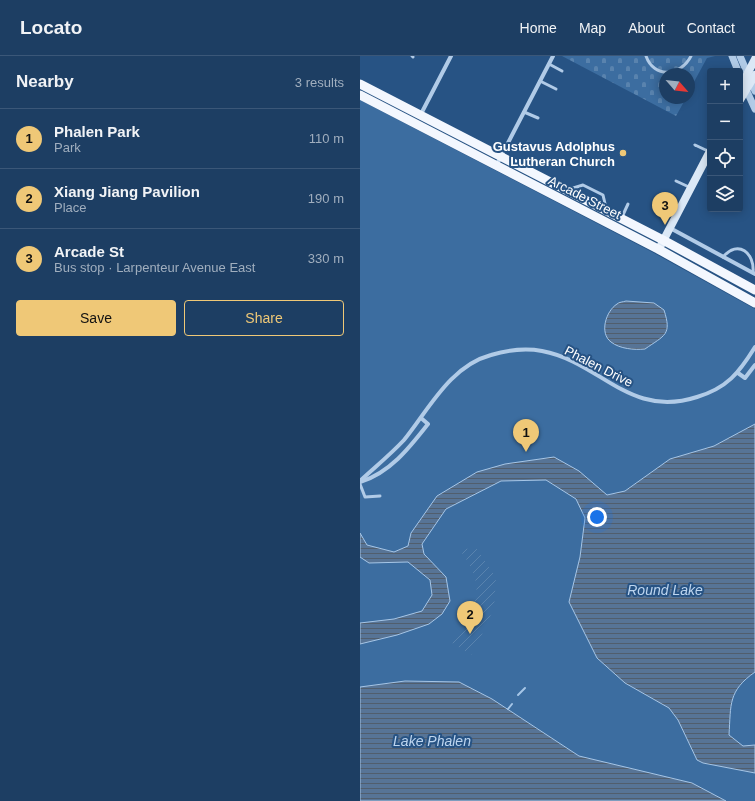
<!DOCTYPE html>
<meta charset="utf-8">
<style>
body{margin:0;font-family:Helvetica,sans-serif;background:#2a496c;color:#f1f3f6}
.controls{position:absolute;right:12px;top:12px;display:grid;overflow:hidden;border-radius:4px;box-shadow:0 2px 10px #0003}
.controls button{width:36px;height:36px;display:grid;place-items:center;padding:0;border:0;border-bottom:1px solid #3b5778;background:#1d3e63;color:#f1f3f6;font:20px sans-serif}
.compass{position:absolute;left:299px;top:12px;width:36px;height:36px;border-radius:50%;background:#1d3e63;box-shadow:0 2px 10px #0003;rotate:118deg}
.you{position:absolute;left:237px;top:461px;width:14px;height:14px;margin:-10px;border:3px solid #fff;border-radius:50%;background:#1a73e8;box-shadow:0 0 0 6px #1a73e833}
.badge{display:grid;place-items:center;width:26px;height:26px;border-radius:50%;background:#efc877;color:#111;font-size:13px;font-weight:700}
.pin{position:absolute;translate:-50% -33px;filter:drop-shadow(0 1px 2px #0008)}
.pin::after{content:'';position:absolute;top:21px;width:14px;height:12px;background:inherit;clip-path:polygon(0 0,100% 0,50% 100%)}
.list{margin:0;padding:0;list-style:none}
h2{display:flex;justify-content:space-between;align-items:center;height:52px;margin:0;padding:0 16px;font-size:17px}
h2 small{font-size:13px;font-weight:400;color:#a0aebe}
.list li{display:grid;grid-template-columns:26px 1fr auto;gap:12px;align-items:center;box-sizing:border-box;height:60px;padding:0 16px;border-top:1px solid #3b5778}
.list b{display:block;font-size:15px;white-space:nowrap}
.list p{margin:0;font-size:13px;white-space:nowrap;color:#a0aebe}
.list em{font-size:13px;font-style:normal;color:#a0aebe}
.actions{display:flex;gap:8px;padding:12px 16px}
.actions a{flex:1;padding:9px 0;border:1px solid #efc877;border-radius:4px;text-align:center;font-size:14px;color:#efc877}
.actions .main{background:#efc877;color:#111}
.icon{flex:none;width:22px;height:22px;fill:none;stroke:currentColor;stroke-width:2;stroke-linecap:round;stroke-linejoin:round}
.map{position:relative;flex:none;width:395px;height:745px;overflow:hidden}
header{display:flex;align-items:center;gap:24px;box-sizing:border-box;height:56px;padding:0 20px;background:#1d3e63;border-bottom:1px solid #3b5778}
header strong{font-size:19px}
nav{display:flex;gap:22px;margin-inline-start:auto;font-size:14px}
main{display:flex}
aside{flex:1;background:#1d3e63}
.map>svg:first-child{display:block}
.green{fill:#3c6da0}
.cemetery{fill:url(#cemetery-stones)}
.garden{fill:url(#garden-furrows)}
.water{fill:url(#water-rules);stroke:#a6c6e7}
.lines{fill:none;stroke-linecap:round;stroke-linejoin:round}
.stream{stroke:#a6c6e7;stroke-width:2}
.service{stroke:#b1cbe7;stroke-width:3}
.minor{stroke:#b1cbe7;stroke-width:4}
.tertiary{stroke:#b1cbe7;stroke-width:7}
.secondary{stroke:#dbe8f6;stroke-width:8}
.primary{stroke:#f3f7fe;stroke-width:9}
.poi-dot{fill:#efc877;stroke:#275384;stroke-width:1.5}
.labels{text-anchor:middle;stroke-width:4;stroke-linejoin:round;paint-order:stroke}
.poi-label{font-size:13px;font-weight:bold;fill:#fff;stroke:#275384;text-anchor:end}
.street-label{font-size:13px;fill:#fff;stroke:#275384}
.water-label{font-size:14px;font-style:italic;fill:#bdd5ef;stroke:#275384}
</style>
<header>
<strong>Locato</strong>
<nav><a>Home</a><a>Map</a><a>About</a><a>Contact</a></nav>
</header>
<main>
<aside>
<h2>Nearby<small>3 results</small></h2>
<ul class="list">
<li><span class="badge">1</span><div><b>Phalen Park</b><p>Park</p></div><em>110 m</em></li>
<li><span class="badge">2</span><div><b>Xiang Jiang Pavilion</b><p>Place</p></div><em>190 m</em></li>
<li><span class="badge">3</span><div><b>Arcade St</b><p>Bus stop · Larpenteur Avenue East</p></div><em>330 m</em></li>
</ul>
<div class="actions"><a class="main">Save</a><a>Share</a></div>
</aside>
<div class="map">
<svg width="395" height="745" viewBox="0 0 395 745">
<defs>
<pattern id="cemetery-stones" width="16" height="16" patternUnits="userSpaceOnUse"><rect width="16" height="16" fill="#3c6da0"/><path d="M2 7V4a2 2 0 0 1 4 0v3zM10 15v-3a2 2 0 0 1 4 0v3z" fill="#5983ae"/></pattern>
<pattern id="garden-furrows" width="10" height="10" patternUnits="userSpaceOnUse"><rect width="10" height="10" fill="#3c6da0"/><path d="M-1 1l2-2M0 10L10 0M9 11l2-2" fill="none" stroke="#5983ae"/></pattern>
<pattern id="water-rules" width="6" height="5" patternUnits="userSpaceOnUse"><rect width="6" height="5" fill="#577496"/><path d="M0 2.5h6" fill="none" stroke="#515e6d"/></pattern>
</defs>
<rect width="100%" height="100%" fill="#275384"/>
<g class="green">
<path d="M0 44 292 196 395 253V368L354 390 310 403 265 435 247 439 225 462 220 501 265 627 309 652 318 664 337 704 343 707 395 717V745H366L332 727 219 700 132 643 99 626 45 625 0 631Z"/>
<path d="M395 616V689L383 690 369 679C371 649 368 635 395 616Z"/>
</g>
<path class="cemetery" d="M202 0H355L347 2 329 35V18H305V42H326L316 60Z"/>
<path class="garden" d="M116 492 136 521 134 552 117 589 111 599 89 585C115 554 129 534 102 497L105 493Z"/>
<g class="water">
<path d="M266 245 294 247 304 254C312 279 305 279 285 293 274 294 260 293 251 286 239 277 246 255 257 248 259 246 263 246 266 245Z"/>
<path d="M395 368V616C368 635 371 648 369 679L383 690 395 689V717L343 707 337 704 318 664 309 652 265 627 237 602 209 546 220 501 225 462 216 443 186 424 141 425 86 453 62 488 64 498 86 521 90 545 82 558 69 568 37 579 0 588V567L34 563 62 555 72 539 70 524 48 506 9 507 0 501V477L7 489 34 496 48 490 51 477 77 440 117 416 145 408 194 401 219 415 247 439 265 435 310 403 354 390Z"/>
<path d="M45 625 99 626 132 643 219 700 332 727 366 745H0V631Z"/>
</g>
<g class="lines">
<g class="stream">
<path d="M158 639 165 632"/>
<path d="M148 653 152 648"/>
</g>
<g class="service">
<path d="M52 0 53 1"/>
<path d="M286 0C294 23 321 20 331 0"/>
<path d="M189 8 202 15"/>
<path d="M180 25 196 33"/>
<path d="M164 56 178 62"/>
<path d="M335 89 350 96"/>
<path d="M316 125 329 131"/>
<path d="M210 133 223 129 243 139 246 152"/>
<path d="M262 161 268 148"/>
<path d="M363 201C378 183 395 197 393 217"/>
<path d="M0 428 5 441 20 440"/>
</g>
<g class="minor">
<path d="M61 58 91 0"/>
<path d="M136 110 193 0"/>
<path d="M310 172 395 218"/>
<path d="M378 317 385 322 395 309"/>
<path d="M0 425C15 411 30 399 44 384 69 353 90 310 131 299 148 294 166 292 182 295 241 306 269 363 337 341 367 332 379 317 395 291"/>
<path d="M0 426C30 417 50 391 68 368L61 362"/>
</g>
<g class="tertiary">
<path d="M372 0 378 15"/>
<path d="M380 0 395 35"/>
<path d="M380 20 395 53"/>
</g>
<g class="secondary">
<path d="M380 32 395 3"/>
<path d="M380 44 395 19"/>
<path d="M301 189 350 95"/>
</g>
<g class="primary">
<path d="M0 28 303 184 395 234"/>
<path d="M0 39 298 193 395 247"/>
</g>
</g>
<circle class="poi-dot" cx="263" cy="97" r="4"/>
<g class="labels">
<g class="poi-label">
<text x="255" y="95">Gustavus Adolphus<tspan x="255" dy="15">Lutheran Church</tspan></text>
</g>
<g class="street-label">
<text transform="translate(225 141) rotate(27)" y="5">Arcade Street</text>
<text transform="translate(239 310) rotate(27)" y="5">Phalen Drive</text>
</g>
<g class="water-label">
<text x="305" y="539">Round Lake</text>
<text x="72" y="690">Lake Phalen</text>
</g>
</g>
</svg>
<div class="controls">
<button>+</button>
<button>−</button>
<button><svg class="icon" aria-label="locate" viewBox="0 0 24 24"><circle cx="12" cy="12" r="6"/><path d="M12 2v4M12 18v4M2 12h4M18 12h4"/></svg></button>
<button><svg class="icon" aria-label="layers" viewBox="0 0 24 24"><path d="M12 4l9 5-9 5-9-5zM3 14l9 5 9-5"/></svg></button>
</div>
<svg class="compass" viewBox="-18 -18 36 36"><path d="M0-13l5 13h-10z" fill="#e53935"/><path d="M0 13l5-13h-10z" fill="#a0aebe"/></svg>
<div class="you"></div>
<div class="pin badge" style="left:166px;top:396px">1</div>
<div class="pin badge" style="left:110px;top:578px">2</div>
<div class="pin badge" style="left:305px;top:169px">3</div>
</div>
</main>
